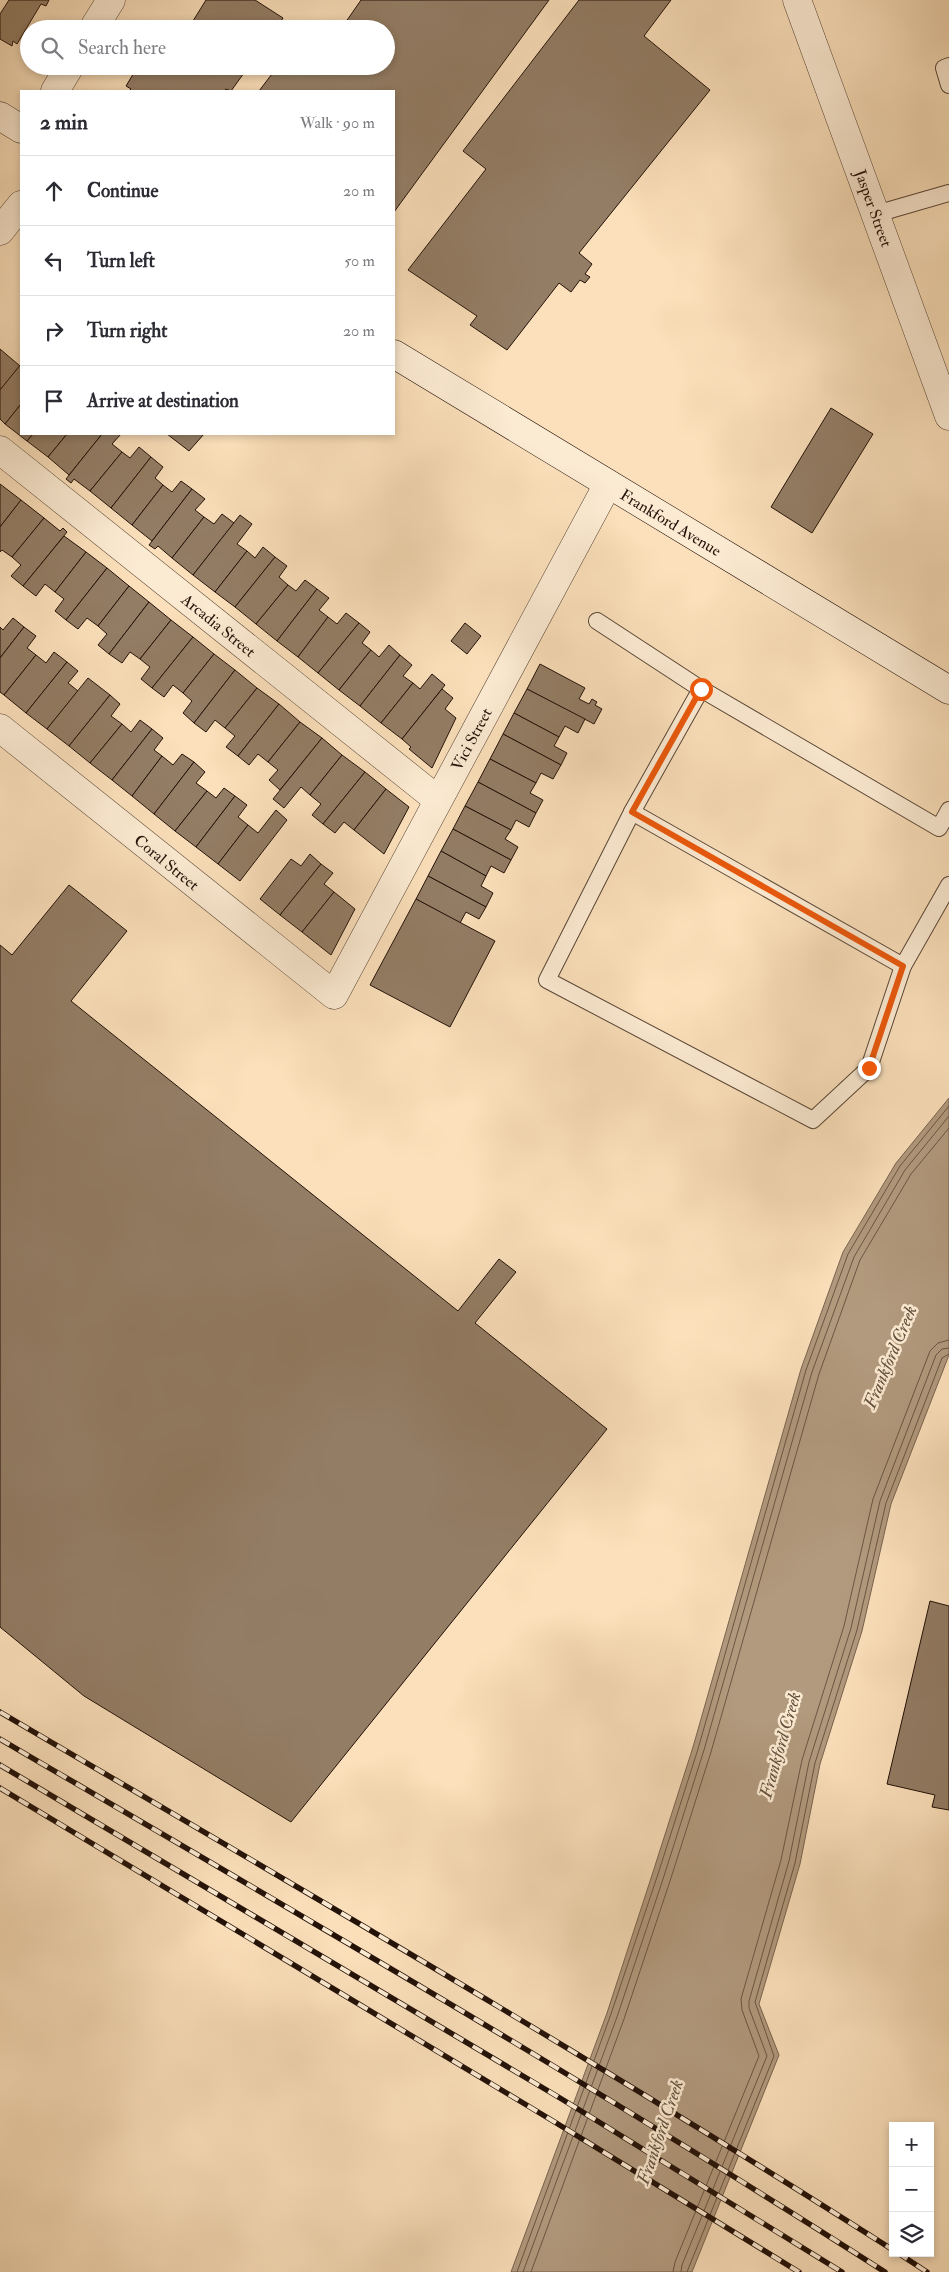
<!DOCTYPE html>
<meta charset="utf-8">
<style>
body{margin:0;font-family:"IM FELL Double Pica",serif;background:#f2f2f3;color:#2b2b33}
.controls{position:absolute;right:15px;bottom:15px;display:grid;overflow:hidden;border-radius:0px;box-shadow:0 2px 8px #0003}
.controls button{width:45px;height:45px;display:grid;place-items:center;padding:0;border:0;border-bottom:1px solid #e1e1e2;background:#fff;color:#2b2b33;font:25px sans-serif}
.stop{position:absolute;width:15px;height:15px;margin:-11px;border:4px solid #ea580c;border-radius:50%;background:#fff}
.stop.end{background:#ea580c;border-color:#fff;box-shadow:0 1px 5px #0008}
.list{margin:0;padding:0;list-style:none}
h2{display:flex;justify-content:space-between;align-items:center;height:65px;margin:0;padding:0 20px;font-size:21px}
h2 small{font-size:16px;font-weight:400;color:#7c7c81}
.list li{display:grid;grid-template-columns:32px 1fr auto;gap:15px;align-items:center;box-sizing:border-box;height:70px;padding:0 20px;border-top:1px solid #e1e1e2}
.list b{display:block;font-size:19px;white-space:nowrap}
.list em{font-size:16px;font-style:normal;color:#7c7c81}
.icon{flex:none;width:28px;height:28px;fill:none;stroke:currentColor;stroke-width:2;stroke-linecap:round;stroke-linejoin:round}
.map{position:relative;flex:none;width:949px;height:2272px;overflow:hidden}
.search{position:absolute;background:#fff;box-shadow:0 2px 8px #0003;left:20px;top:20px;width:375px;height:55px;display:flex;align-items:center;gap:12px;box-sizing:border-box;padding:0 18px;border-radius:28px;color:#7c7c81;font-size:19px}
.panel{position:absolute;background:#fff;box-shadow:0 2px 8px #0003;left:20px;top:90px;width:375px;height:345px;border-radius:0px}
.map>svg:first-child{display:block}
.water{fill:#b29a7e;stroke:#79634f}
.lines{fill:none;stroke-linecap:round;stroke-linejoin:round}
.shore{stroke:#6a5643;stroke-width:1}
.building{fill:#937d65;stroke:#231108}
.service-casing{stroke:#594535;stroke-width:18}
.minor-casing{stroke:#594535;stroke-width:29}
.secondary-casing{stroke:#231108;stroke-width:29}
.service{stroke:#fcebd3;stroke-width:16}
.minor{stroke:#fcebd3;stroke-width:28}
.secondary{stroke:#fcebd3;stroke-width:28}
.rail-casing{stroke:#231108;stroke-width:5.5}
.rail{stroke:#fcebd3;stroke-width:4;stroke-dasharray:11;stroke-linecap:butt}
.route{stroke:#ea580c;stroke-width:6}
.labels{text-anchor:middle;stroke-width:5;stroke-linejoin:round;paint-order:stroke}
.street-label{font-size:16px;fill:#231108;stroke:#fcebd3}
.water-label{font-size:18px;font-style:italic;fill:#634f3d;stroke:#fcebd3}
</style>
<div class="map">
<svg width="949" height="2272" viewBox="0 0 949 2272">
<rect width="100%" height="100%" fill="#fbe0bb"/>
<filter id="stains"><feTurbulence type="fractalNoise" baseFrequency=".004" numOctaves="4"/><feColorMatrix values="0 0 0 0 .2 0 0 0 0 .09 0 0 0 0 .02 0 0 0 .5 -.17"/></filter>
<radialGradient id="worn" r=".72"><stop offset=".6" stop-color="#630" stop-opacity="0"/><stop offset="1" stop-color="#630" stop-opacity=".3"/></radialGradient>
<path class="water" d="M949 1098V1355L891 1504 862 1631 820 1764 800 1864 759 2004 779 2055 692 2272H511L607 2013 653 1872 693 1747 801 1369 843 1252 896 1163Z"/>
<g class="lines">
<g class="shore">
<path d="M517 2272 611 2014 658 1874 698 1749 806 1370 848 1254 900 1166 949 1106"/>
<path d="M523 2272 617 2017 664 1876 704 1750 812 1372 854 1257 905 1170 949 1116"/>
<path d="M531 2272 624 2019 671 1878 711 1752 819 1374 860 1260 911 1174 949 1128"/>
<path d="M673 2272 675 2262 759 2056 742 2010 741 1999 781 1860 802 1760 844 1626 873 1499 930 1351 938 1343 949 1340"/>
<path d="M681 2272 682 2265 767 2056 749 2008V2001L789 1861 809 1762 851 1628 880 1501 936 1355 942 1349 949 1348"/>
<path d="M687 2272 774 2056 755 2002 795 1863 815 1763 857 1630 886 1503 942 1358 949 1354"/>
</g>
</g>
<g class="building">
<path d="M9 0H49L46 6 41 4 17 44 13 41 12 46 0 39V14Z"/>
<path d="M206 0H255L283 18 276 29H188Z"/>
<path d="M361 0H549L394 212V91H259L278 66H308L312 69 314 66H386V29H341Z"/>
<path d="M579 0H671L644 36 710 90 579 253 592 264 585 274 590 277 585 283 580 280 571 292 559 283 507 350 470 325 477 316 408 270 486 169 463 151Z"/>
<path d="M138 66H249L231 91 226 89 224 91H129L131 89 126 86Z"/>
<path d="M0 349 20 366 0 390Z"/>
<path d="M21 364V404L5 424 0 419V390Z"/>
<path d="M21 404V434H33L27 441 5 424Z"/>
<path d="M831 408 873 434 812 533 771 507Z"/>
<path d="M33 434H67L48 457 27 441Z"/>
<path d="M67 434H102L69 475 48 457Z"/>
<path d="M102 434H121L112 444 122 452 90 491 74 479 71 483 66 479Z"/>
<path d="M167 434H204L189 451Z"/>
<path d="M139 447 151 457 111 508 90 491 122 452 130 458Z"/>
<path d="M151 457 163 467 155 478 163 485 132 525 111 508Z"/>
<path d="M181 481 192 489 152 541 132 525 163 485 172 492Z"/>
<path d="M0 484 21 500 0 527Z"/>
<path d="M192 489 205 499 195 510 204 517 172 558 158 546 155 549 149 545Z"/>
<path d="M21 500 44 518 12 557 2 550 0 552V527Z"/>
<path d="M222 514 234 523 193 575 172 558 204 517 214 524Z"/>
<path d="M240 515 252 524 237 544 247 551 215 592 193 575Z"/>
<path d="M44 518 60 531 63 528 67 532 23 586 11 576 21 565 12 557Z"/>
<path d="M64 536 86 552 55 592 45 584 36 596 23 586Z"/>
<path d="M263 547 275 557 235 607 215 592 247 551 255 558Z"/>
<path d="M86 552 107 568 66 620 55 611 64 599 55 592Z"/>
<path d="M275 557 287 566 279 577 288 585 256 624 235 607Z"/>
<path d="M107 568 129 586 98 626 87 618 78 629 66 620Z"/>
<path d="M305 580 317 589 277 641 256 624 288 585 296 591Z"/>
<path d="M129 586 149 602 109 654 98 645 107 634 98 626Z"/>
<path d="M317 589 329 598 319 610 328 617 298 657 277 641Z"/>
<path d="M149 602 171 620 140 659 130 652 122 663 109 654Z"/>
<path d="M346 613 359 623 318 673 298 657 328 617 337 624Z"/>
<path d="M13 618 24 627 0 658V627L3 630Z"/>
<path d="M171 620 193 637 152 688 141 679 150 667 140 659Z"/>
<path d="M359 623 370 632 362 643 371 650 339 690 318 673Z"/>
<path d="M465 623 481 636 467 654 451 641Z"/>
<path d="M24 627 36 636 27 648 36 655 4 695 0 692V658Z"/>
<path d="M193 637 214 654 183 693 173 685 164 697 152 688Z"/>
<path d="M389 645 400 655 360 706 339 690 371 650 379 657Z"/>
<path d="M54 652 67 662 26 713 4 695 36 655 46 663Z"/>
<path d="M214 654 235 670 194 723 183 713 192 701 183 693Z"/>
<path d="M400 655 412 665 403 676 413 683 381 723 360 706Z"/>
<path d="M67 662 78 671 68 683 78 691 47 729 26 713Z"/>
<path d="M540 664 585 688 579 699 589 704 592 699 597 702 595 705 602 709 594 724 527 689Z"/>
<path d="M235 670 257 688 225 728 215 720 206 732 194 723Z"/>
<path d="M432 674 445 685 402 739 381 723 413 683 420 689Z"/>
<path d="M88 678 110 695 69 746 47 729Z"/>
<path d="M257 688 279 704 238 756 226 747 235 736 225 728Z"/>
<path d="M442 689 453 698 445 709 456 718 432 768 409 749 411 747 402 739Z"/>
<path d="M527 689 585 719 578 733 565 726 559 737 514 713Z"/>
<path d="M110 695 120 704 111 716 122 724 90 763 69 746Z"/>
<path d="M279 704 300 722 268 762 258 754 249 765 238 756Z"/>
<path d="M514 713 559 737 554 746 567 753 561 765 503 734Z"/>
<path d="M140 720 152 729 112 780 90 763 122 724 131 732Z"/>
<path d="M300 722 322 738 280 790 269 780 278 770 268 762Z"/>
<path d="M152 729 163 738 154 750 162 756 132 796 112 780Z"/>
<path d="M503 734 561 765 553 779 541 773 536 783 490 759Z"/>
<path d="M322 738 342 755 310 795 301 787 284 808 273 799Z"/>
<path d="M182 754 194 762 154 814 132 796 162 756 173 765Z"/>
<path d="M342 755 365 772 323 824 312 815 321 804 310 795Z"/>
<path d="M490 759 536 783 530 793 543 800 536 813 478 782Z"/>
<path d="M194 762 205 772 196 783 207 791 175 831 154 814Z"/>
<path d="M365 772 386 789 354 830 344 822 335 833 323 824Z"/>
<path d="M478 782 536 813 529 827 516 820 511 830 465 806Z"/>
<path d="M224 788 235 796 196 847 175 831 207 791 216 798Z"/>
<path d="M386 789 409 807 384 854 354 830Z"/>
<path d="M235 796 247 805 238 817 248 825 218 864 196 847Z"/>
<path d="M465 806 511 830 505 839 518 847 511 860 453 829Z"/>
<path d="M276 810 287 820 240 881 218 864 248 825 258 833Z"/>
<path d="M453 829 511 860 504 873 491 866 486 876 441 851Z"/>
<path d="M441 851 486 876 481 886 493 893 486 907 428 876Z"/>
<path d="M310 854 321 864 280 915 260 899 291 859 301 866Z"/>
<path d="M321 864 333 873 324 884 334 892 302 932 280 915Z"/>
<path d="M428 876 486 907 479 919 466 912 460 923 416 899Z"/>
<path d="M69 885 127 931 71 1001 458 1311 499 1259 516 1272 475 1323 607 1429 291 1822 84 1696 0 1627V945L12 955Z"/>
<path d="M334 892 355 909 331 955 302 932Z"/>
<path d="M416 899 495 941 450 1027 370 985Z"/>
<path d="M930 1601 949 1606V1810L932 1807 935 1795 887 1784Z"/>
</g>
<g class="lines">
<defs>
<g id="service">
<path d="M949 66 944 68 949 85"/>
<path d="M876 214 949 193"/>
<path d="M597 621 701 689 939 828 949 810"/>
<path d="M701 689 632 812 903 966 949 885"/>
<path d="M632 812 547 980 813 1120 869 1068 903 966"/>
</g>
<g id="minor">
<path d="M797 0 949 416"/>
<path d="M93 29 111 0"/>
<path d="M55 91 70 66"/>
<path d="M0 231 21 205"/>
<path d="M0 450 438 800"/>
<path d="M0 728 334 995 608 484"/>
</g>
<g id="secondary">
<path d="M0 116 21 129"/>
<path d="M394 354 949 690"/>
</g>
</defs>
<use href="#service" class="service-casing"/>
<use href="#minor" class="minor-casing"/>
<use href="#secondary" class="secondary-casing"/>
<use href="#service" class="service"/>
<use href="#minor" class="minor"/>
<use href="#secondary" class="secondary"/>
<defs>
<g id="rail">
<path d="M0 1712C299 1888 600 2063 893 2250"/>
<path d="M0 1739C297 1913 595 2086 885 2272"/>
<path d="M0 1765 560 2098 842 2272"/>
<path d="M0 1788 553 2121 799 2272"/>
<path d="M898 2253 927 2272"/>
</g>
</defs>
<use href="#rail" class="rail-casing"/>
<use href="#rail" class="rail"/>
</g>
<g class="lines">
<path class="route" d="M701 689 632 812 903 966 869 1068"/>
</g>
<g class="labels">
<g class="street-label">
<text transform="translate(874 208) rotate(70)" y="6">Jasper Street</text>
<text transform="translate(671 522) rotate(31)" y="6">Frankford Avenue</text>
<text transform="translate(219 625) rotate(39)" y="6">Arcadia Street</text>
<text transform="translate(471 739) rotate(-62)" y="6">Vici Street</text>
<text transform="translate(167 862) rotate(39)" y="6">Coral Street</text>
</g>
<g class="water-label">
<text transform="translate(890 1357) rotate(-67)" y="6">Frankford Creek</text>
<text transform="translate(780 1745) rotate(-74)" y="6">Frankford Creek</text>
<text transform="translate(660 2132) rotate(-71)" y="6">Frankford Creek</text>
</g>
</g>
<rect width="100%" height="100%" filter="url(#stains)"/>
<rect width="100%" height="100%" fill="url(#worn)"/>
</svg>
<div class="controls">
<button>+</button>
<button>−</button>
<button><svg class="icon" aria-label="layers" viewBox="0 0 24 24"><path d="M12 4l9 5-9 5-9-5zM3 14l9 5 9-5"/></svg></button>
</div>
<div class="stop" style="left:701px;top:689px"></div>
<div class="stop end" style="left:869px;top:1068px"></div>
<div class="search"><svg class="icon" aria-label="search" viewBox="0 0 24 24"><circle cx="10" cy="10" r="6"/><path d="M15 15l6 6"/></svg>Search here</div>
<section class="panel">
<h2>2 min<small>Walk · 90 m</small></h2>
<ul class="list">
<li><svg class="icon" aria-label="ahead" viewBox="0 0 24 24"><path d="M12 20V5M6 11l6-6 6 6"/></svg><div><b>Continue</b></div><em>20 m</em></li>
<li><svg class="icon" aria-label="left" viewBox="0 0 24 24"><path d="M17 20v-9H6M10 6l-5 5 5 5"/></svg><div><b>Turn left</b></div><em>50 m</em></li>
<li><svg class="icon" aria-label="right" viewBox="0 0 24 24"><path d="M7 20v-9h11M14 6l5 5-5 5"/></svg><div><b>Turn right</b></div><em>20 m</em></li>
<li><svg class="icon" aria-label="arrive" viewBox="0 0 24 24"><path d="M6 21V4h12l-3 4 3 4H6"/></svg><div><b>Arrive at destination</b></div></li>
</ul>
</section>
</div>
